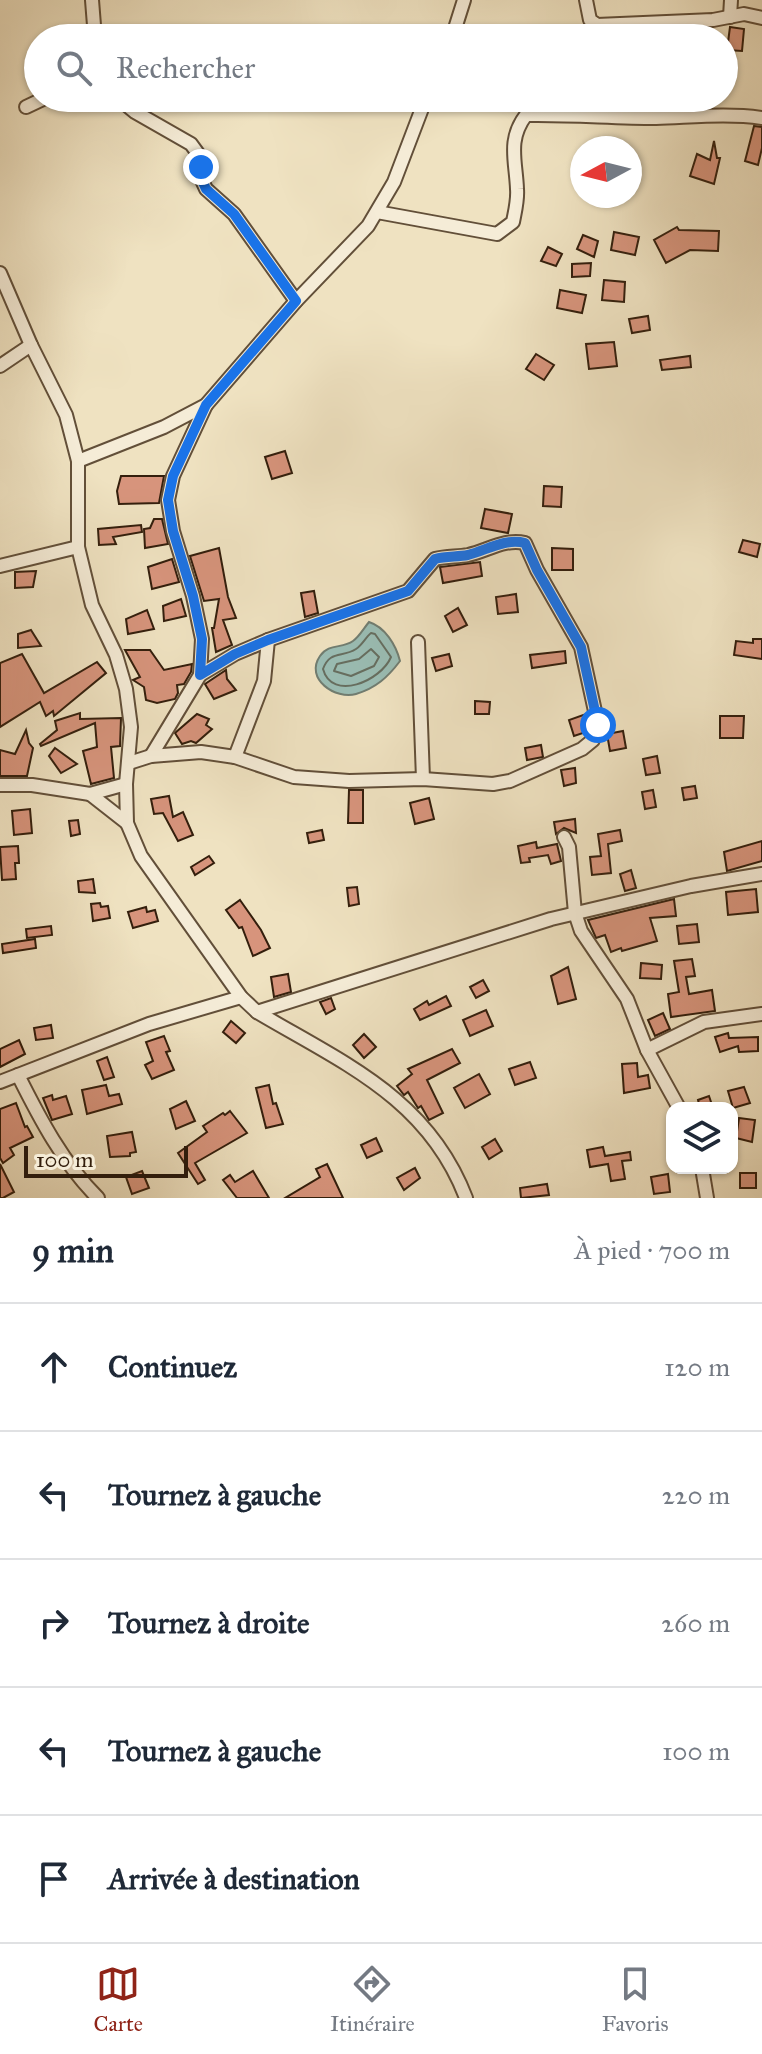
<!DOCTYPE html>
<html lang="fr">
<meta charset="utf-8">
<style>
body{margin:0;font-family:"IM FELL Great Primer",serif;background:#f2f2f3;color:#1f2937}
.controls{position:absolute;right:24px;bottom:24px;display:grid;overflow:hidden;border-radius:16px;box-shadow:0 2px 6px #0004}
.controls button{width:72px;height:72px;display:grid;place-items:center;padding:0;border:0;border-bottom:2px solid #e0e1e3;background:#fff;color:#1f2937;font:40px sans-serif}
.compass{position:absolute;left:570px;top:136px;width:72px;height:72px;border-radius:50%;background:#fff;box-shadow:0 2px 6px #0004;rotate:263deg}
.scale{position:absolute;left:24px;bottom:20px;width:164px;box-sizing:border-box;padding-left:8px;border:4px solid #331e0c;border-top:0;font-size:22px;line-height:28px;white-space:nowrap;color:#331e0c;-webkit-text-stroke:6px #f5ecd7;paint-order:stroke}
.stop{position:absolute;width:24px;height:24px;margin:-18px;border:6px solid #1a73e8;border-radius:50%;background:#fff}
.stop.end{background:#1a73e8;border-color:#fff;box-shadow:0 2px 8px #0008}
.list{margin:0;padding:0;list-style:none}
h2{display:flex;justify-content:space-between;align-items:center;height:104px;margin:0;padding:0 32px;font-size:34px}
h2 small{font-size:26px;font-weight:400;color:#747a83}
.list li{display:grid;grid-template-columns:52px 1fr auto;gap:24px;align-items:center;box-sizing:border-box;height:128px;padding:0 32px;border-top:2px solid #e0e1e3}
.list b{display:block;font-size:30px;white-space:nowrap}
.list em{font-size:26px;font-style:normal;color:#747a83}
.icon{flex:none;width:44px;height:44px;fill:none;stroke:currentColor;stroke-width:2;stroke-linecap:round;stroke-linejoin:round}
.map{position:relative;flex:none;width:762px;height:1198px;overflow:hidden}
.search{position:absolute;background:#fff;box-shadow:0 2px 6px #0004;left:24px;right:24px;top:24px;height:88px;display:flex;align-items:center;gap:20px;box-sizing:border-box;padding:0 28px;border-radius:44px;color:#747a83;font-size:30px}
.sheet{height:744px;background:#fff}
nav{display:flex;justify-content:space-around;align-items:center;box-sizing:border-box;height:112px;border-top:2px solid #e0e1e3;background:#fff;font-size:22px;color:#747a83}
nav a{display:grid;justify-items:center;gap:4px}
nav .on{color:#8f2418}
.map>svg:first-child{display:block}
.water{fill:#9abdb4;stroke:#717d71;stroke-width:2}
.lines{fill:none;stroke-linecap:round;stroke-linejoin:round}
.shore{stroke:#666e60;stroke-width:2}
.building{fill:#d7947c;stroke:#331e0c;stroke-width:2}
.minor-casing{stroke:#624f39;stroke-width:16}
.minor{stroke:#f5ecd7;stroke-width:12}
.route{stroke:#1a73e8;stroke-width:10}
</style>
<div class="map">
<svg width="762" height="1198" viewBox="0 0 762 1198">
<rect width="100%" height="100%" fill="#efe2c1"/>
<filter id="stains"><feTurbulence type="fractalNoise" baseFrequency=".0025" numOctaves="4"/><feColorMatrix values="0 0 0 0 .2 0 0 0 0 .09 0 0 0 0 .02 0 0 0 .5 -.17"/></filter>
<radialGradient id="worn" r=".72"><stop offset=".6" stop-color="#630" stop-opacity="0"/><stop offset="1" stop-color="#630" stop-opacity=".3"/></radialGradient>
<path class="water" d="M369 622C385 627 396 645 400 661 388 677 376 688 356 694 336 700 304 679 320 656 329 643 342 649 353 641 359 637 364 628 369 622Z"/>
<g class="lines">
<g class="shore">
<path d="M371 633 375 634 391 657C381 681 332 702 323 669 330 650 342 658 356 649 362 645 366 637 371 633Z"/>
<path d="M371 649 379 657 374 666 351 676 334 671 337 664 359 659Z"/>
</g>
</g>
<g class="building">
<path d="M730 27 744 29 742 51 727 50Z"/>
<path d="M692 98H707L708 107H694Z"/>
<path d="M754 126 762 127V148L758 165 745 161Z"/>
<path d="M714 141 717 158H720L714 184 690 176 697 154 710 160Z"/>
<path d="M677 227 679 230 719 231 718 251 690 250 666 263 654 240Z"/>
<path d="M614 232 639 237 635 255 611 250Z"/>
<path d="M583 235 598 241 594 257 577 249Z"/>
<path d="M548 247 562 254 556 266 541 261Z"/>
<path d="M591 263 590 276 572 277V264Z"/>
<path d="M604 280 625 282 624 302 602 300Z"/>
<path d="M560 290 586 295 582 313 557 308Z"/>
<path d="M648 316 650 330 632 333 629 319Z"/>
<path d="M614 342 617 366 589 369 586 344Z"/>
<path d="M536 354 554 365 544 380 526 369Z"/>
<path d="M690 356 691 367 662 370 660 360Z"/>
<path d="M285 451 292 473 272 479 265 457Z"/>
<path d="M121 476H164L159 503 119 504 117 491Z"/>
<path d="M544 486 562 487 561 507 543 506Z"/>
<path d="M485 509 512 514 508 533 481 528Z"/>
<path d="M154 519H162L168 544 145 548 144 529 150 528Z"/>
<path d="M141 525 142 532 113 537 116 544 99 545 98 529Z"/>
<path d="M743 540 760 544 757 557 739 552Z"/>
<path d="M219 548 228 597 236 618 223 620 232 645 216 652 212 628H214L219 599 204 601 190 556Z"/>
<path d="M552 548 573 549V570H552Z"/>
<path d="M172 559 179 582 152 589 148 567Z"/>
<path d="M480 562 482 576 443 583 440 567Z"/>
<path d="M36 571 33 587 15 588V572Z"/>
<path d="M314 591 318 613 305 617 301 593Z"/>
<path d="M516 594 518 612 498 614 496 597Z"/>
<path d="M181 599 186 616 164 621 163 606Z"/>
<path d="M458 608 467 625 453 632 445 616Z"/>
<path d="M147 610 154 629 128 634 126 619Z"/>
<path d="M31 630 41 646 18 648V634Z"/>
<path d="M753 639H762V659L734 655 736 641 753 643Z"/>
<path d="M125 650H150L164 670 192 664 191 672 184 684 177 685 178 693 175 699 157 703 146 700 144 687 133 680 140 677Z"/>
<path d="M565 651 566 663 532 668 530 655Z"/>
<path d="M22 654 44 693 97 662 106 673 54 716 53 711 46 716 40 702 0 727V663Z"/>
<path d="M449 654 452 666 436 671 432 658Z"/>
<path d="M226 670 227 679 236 690 214 699 205 684Z"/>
<path d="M475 701 490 702 489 714H475Z"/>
<path d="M80 713V719L121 718 120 746 111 747 114 778 91 784 83 751 97 747 95 723 41 746 40 744 57 730 55 721Z"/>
<path d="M197 714 209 719 206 725 212 729 196 743 191 741 182 744 175 733Z"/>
<path d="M586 714 589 724 586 732 574 736 569 720Z"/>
<path d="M720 716H744L743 738H720Z"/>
<path d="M26 730 29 743 33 748 27 776H0V750L15 754Z"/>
<path d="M623 731 626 748 610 751 607 734Z"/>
<path d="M541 745 543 757 527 760 525 748Z"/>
<path d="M55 748 77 764 61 773 49 756Z"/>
<path d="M657 756 660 773 646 775 643 759Z"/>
<path d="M575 768 576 783 564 786 561 770Z"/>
<path d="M695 786 697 798 684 800 682 788Z"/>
<path d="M349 790H363V823H348Z"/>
<path d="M653 790 656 807 645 809 642 792Z"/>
<path d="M169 796 173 817 183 812 193 835 178 841 163 813 154 814 151 799Z"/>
<path d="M429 798 434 819 415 824 410 803Z"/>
<path d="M30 809 32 833 14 835 12 811Z"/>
<path d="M575 819 576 833 564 828 556 834 554 822Z"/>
<path d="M78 820 80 834 71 836 69 821Z"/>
<path d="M322 830 324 840 309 843 307 833Z"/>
<path d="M620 830 622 841 608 844 611 873 592 875 590 857 601 856 598 834Z"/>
<path d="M762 841V861L727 871 724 852Z"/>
<path d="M536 842 537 848 557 844 561 861 551 864 548 855 529 858 530 862 521 863 518 846Z"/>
<path d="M18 846 19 863H15L16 879 2 880 0 847Z"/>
<path d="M209 856 214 863 195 875 191 867Z"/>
<path d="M631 870 636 888 625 891 620 874Z"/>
<path d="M93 879 95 893 79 892 78 881Z"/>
<path d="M357 887 359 904 349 906 347 888Z"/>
<path d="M756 889 758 912 728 915 726 892Z"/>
<path d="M674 899 676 916 650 918 657 941 622 951 621 948 611 952 605 935 596 938 588 920Z"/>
<path d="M240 900 261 930 270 948 253 956 242 927 239 928 226 910Z"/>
<path d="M100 903 101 907 108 906 110 918 93 921 91 904Z"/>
<path d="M146 907 147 912 155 910 158 921 133 928 128 912Z"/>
<path d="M697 924 699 942 679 944 677 926Z"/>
<path d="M51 926 52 935 27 938 26 929Z"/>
<path d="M35 939 36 948 3 953 2 944Z"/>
<path d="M692 959 695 976 686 977 689 994 712 990 715 1011 671 1017 668 994 679 992 674 961Z"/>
<path d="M641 963 662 965 661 979 640 978Z"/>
<path d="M568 967 576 999 558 1004 551 976Z"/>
<path d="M288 974 291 992 274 997 271 977Z"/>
<path d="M483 980 489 991 476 998 470 987Z"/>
<path d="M446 996 451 1006 420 1020 414 1009 427 1001 429 1005Z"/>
<path d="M331 998 335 1009 326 1014 320 1002Z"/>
<path d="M486 1010 493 1026 470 1036 463 1020Z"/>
<path d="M663 1013 670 1029 655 1036 648 1020Z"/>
<path d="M231 1021 245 1033 236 1043 223 1032Z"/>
<path d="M51 1025 53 1038 36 1040 34 1028Z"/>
<path d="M728 1033 729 1038 758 1037V1051L739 1052 738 1046 720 1052 715 1037Z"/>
<path d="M364 1034 376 1047 364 1058 353 1045Z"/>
<path d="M164 1036 170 1051 166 1052 174 1070 152 1079 145 1065 153 1061 146 1042Z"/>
<path d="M19 1040 25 1054 0 1067V1049Z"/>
<path d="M452 1049 460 1063 427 1080 443 1113 429 1120 421 1106 418 1108 408 1092 404 1095 397 1086 412 1074 408 1069Z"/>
<path d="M107 1057 114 1077 104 1080 97 1061Z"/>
<path d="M530 1062 536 1078 515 1085 509 1069Z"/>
<path d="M637 1063 638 1077 648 1075 650 1088 624 1093 622 1064Z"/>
<path d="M479 1074 490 1094 465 1108 454 1088Z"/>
<path d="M106 1085 109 1096 119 1094 122 1104 87 1114 82 1090Z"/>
<path d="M269 1085 273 1104 276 1103 283 1124 266 1128 256 1088Z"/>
<path d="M744 1087 750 1103 733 1108 728 1091Z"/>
<path d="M52 1095 53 1100 66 1096 72 1114 52 1120 43 1098Z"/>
<path d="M709 1096 713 1108H700L698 1100Z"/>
<path d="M186 1101 195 1121 176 1129 170 1109Z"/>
<path d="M16 1103 25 1127 27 1126 33 1137 10 1148 14 1155 3 1163 0 1158V1109Z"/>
<path d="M230 1111 247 1133 195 1163 205 1180 198 1184 178 1153 207 1132 203 1126 223 1113 225 1115Z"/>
<path d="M739 1118 755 1120 752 1142 736 1138Z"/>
<path d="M132 1132 136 1152 130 1153V1156L110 1157 107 1136Z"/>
<path d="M376 1138 382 1151 367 1158 361 1145Z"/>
<path d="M495 1139 502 1151 489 1159 482 1147Z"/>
<path d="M603 1147 605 1156 630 1152 631 1160 622 1161 625 1179 611 1181 608 1164 590 1167 587 1150Z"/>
<path d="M0 1164 14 1192 3 1198H0Z"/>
<path d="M327 1164 343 1198H285L320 1177 316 1169Z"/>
<path d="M415 1168 420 1178 404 1190 397 1178Z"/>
<path d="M142 1171 149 1188 132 1194 126 1177Z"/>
<path d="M253 1171 269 1198H237L223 1180 230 1175 235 1182Z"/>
<rect x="740" y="1173" width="16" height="15"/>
<path d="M668 1174 670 1192 654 1194 651 1177Z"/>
<path d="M547 1184 549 1195 521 1198 520 1188Z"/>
</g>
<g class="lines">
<defs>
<g id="minor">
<path d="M92 0 95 38"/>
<path d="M586 0 590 20 597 25 713 20 744 14 762 18"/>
<path d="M730 17 731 0"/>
<path d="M452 38 464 0"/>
<path d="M118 98 135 112 191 144 199 155 201 178 206 189 234 214 296 301"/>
<path d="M26 107 45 98"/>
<path d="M377 212 497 234 513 222C515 211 518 200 517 189 516 161 507 140 526 115 569 114 613 118 656 118 692 117 727 113 762 118"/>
<path d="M0 273 31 345 66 415 78 461V547L92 605 116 655 126 689 131 727 126 784 127 823 141 856 241 997 257 1012C343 1063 428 1098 466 1198"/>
<path d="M0 366 31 345"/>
<path d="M78 461 164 427 206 405 296 301 368 226 394 182 426 98"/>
<path d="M0 566 78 547"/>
<path d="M418 642 423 779"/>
<path d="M151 756 200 675 202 639 193 596 173 531 168 500 173 476 206 405"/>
<path d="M235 757 264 681 268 640"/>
<path d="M129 763 151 756 201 752 235 757 294 777 349 781 423 779 493 784 510 781 582 749 593 740 598 725 581 647 537 570 525 543C505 538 487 551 468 555 457 557 446 556 435 559L408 591 268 640 235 654 200 675"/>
<path d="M0 785H32L90 794 126 784"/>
<path d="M90 794 127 823"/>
<path d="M564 837 569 847 575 913 581 931 627 999 647 1050"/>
<path d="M257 1012 551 919 691 886 762 874"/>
<path d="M18 1075C40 1119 63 1163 98 1198"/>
<path d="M0 1082 149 1024 241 997"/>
<path d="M679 1108 647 1050 704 1022 762 1014"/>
<path d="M702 1168 707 1198"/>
</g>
</defs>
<use href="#minor" class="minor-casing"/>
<use href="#minor" class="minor"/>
</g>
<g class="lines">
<path class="route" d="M201 167V178L206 189 234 214 296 301 206 405 173 476 168 500 173 531 193 596 202 639 200 675 235 654 268 640 408 591 435 559C446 556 457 557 468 555 487 550 505 538 525 543L537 570 581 647 598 725"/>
</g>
<rect width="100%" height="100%" filter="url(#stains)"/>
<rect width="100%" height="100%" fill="url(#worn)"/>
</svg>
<div class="controls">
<button><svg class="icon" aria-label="layers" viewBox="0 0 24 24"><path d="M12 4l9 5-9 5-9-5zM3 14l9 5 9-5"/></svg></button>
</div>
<svg class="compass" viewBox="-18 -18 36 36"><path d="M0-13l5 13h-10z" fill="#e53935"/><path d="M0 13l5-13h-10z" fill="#747a83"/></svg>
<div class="scale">100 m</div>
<div class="stop" style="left:598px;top:725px"></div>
<div class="stop end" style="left:201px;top:167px"></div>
<div class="search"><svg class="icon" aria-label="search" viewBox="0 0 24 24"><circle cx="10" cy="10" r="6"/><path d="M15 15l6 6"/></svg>Rechercher</div>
</div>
<section class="sheet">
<h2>9 min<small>À pied · 700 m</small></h2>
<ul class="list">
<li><svg class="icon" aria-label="ahead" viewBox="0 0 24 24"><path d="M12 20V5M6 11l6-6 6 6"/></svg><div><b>Continuez</b></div><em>120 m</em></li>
<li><svg class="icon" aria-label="left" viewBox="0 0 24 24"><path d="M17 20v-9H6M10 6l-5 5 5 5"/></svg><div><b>Tournez à gauche</b></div><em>220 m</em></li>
<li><svg class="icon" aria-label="right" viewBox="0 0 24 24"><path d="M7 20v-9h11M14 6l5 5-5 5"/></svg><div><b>Tournez à droite</b></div><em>260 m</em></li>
<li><svg class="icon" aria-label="left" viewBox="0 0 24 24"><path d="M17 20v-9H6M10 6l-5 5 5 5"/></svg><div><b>Tournez à gauche</b></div><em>100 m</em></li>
<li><svg class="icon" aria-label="arrive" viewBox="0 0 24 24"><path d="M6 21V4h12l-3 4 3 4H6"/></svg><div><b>Arrivée à destination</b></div></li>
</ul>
</section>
<nav>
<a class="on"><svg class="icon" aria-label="map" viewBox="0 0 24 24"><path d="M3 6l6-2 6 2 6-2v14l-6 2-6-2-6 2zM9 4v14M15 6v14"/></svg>Carte</a>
<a><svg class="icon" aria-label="directions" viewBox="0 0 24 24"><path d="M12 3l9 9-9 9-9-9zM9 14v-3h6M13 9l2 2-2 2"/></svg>Itinéraire</a>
<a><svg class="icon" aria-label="saved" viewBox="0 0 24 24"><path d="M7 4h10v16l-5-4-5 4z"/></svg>Favoris</a>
</nav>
